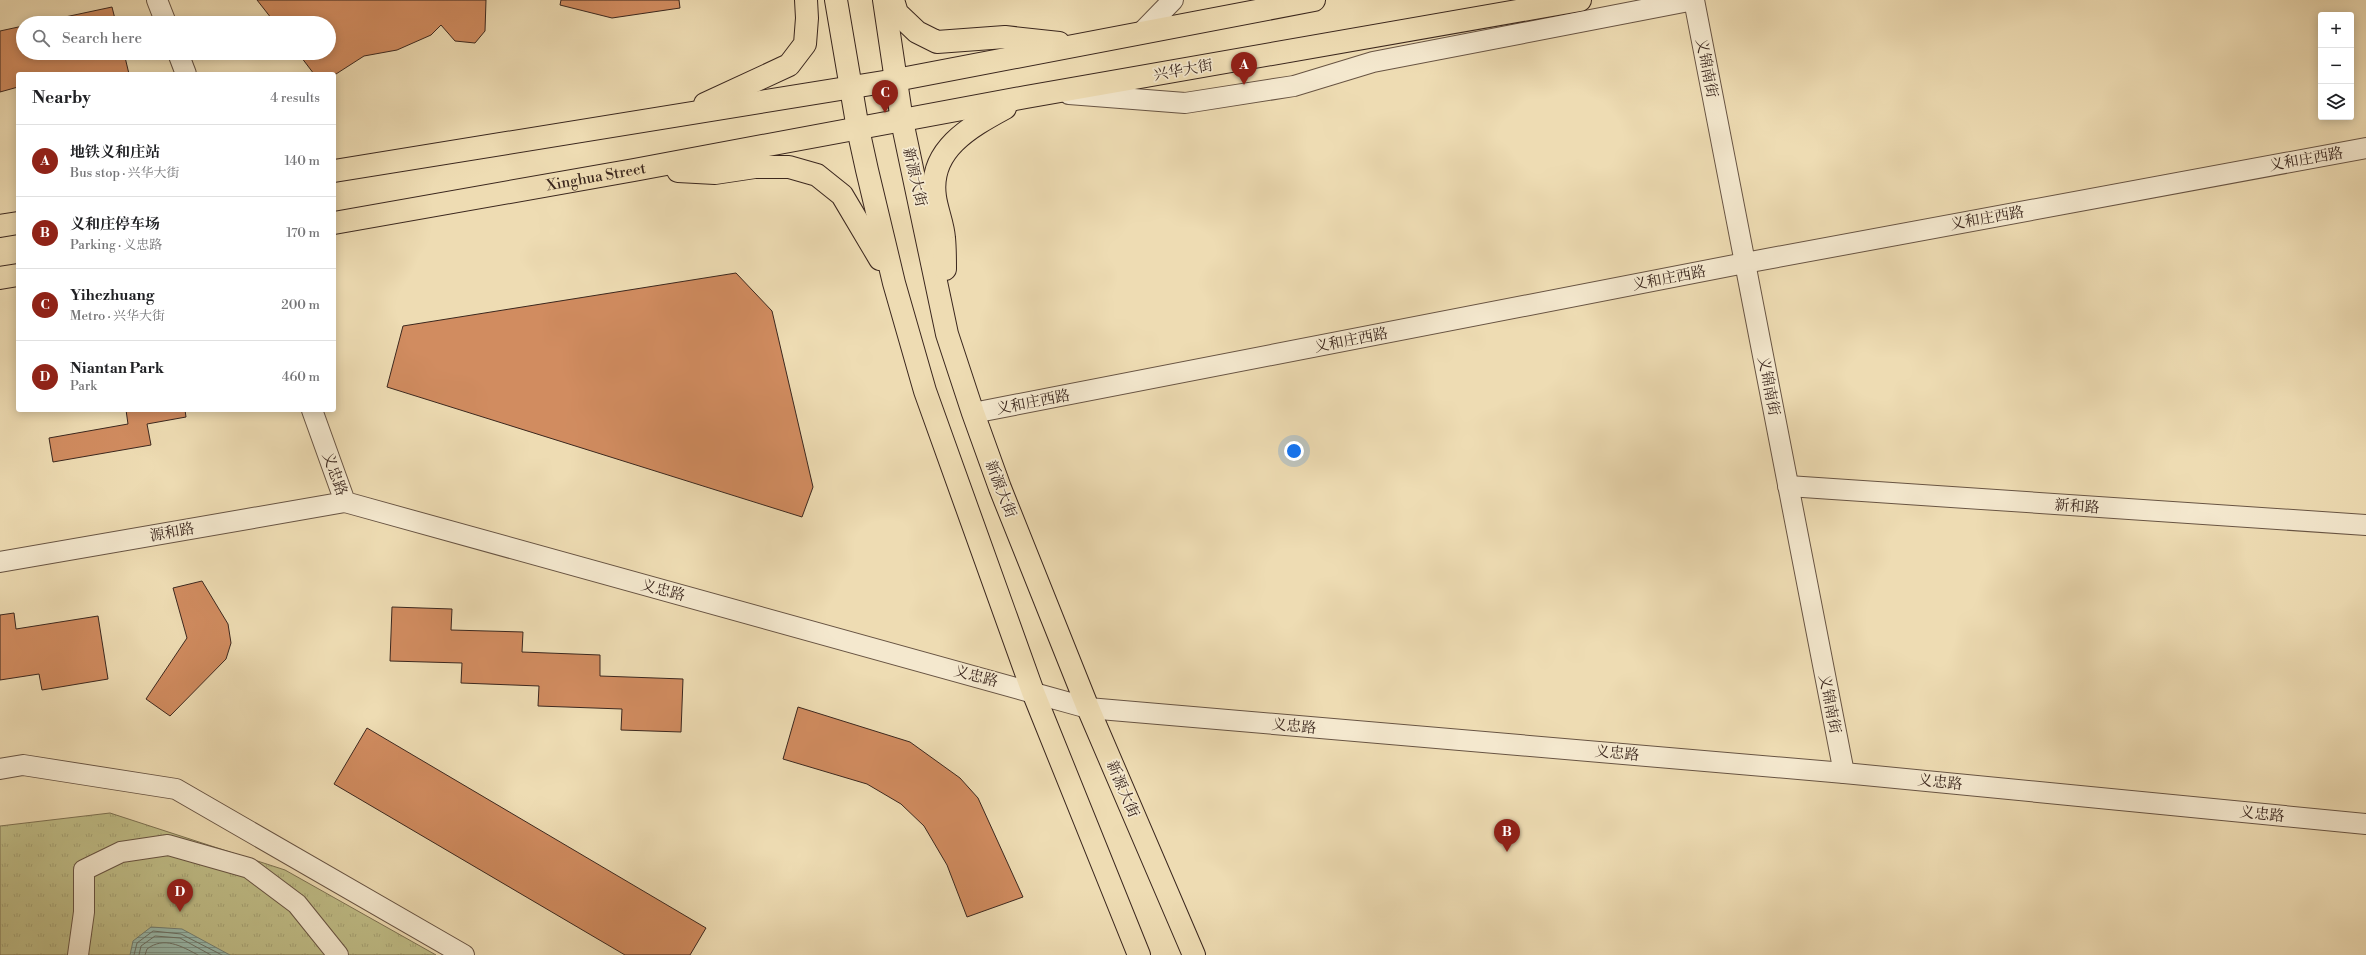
<!DOCTYPE html>
<meta charset="utf-8">
<style>
body{margin:0;font-family:"Libre Bodoni","Noto Serif SC",serif;background:#f2f2f2;color:#202124}
.controls{position:absolute;right:12px;top:12px;display:grid;overflow:hidden;border-radius:4px;box-shadow:0 2px 10px #0003}
.controls button{width:36px;height:36px;display:grid;place-items:center;padding:0;border:0;border-bottom:1px solid #e0e0e0;background:#fff;color:#202124;font:20px sans-serif}
.you{position:absolute;left:1294px;top:451px;width:14px;height:14px;margin:-10px;border:3px solid #fff;border-radius:50%;background:#1a73e8;box-shadow:0 0 0 6px #1a73e833}
.badge{display:grid;place-items:center;width:26px;height:26px;border-radius:50%;background:#8f2418;color:#fff;font-size:13px;font-weight:700}
.pin{position:absolute;translate:-50% -33px;filter:drop-shadow(0 1px 2px #0008)}
.pin::after{content:'';position:absolute;top:21px;width:14px;height:12px;background:inherit;clip-path:polygon(0 0,100% 0,50% 100%)}
.list{margin:0;padding:0;list-style:none}
h2{display:flex;justify-content:space-between;align-items:center;height:52px;margin:0;padding:0 16px;font-size:17px}
h2 small{font-size:13px;font-weight:400;color:#757577}
.list li{display:grid;grid-template-columns:26px 1fr auto;gap:12px;align-items:center;box-sizing:border-box;height:72px;padding:0 16px;border-top:1px solid #e0e0e0}
.list b{display:block;font-size:15px;white-space:nowrap}
.list p{margin:0;font-size:13px;white-space:nowrap;color:#757577}
.list em{font-size:13px;font-style:normal;color:#757577}
.icon{flex:none;width:22px;height:22px;fill:none;stroke:currentColor;stroke-width:2;stroke-linecap:round;stroke-linejoin:round}
.map{position:relative;flex:none;width:2366px;height:955px;overflow:hidden}
.search{position:absolute;background:#fff;box-shadow:0 2px 10px #0003;left:16px;top:16px;width:320px;height:44px;display:flex;align-items:center;gap:10px;box-sizing:border-box;padding:0 14px;border-radius:22px;color:#757577;font-size:15px}
.panel{position:absolute;background:#fff;box-shadow:0 2px 10px #0003;left:16px;top:72px;width:320px;height:340px;border-radius:4px}
.map>svg:first-child{display:block}
.grass{fill:url(#grass-tufts);stroke:#7e7253}
.water{fill:url(#water-rules);stroke:#738074}
.lines{fill:none;stroke-linecap:round;stroke-linejoin:round}
.shore{stroke:#6a7166;stroke-width:1}
.building{fill:#d18c60;stroke:#3b271e}
.minor-casing{stroke:#685443;stroke-width:22}
.major-casing{stroke:#3b271e;stroke-width:24}
.minor{stroke:#f4e8ce;stroke-width:20}
.major{stroke:#eedcb3;stroke-width:22}
.labels{text-anchor:middle;stroke-width:3.5;stroke-linejoin:round;paint-order:stroke}
.street-label{font-size:15px;fill:#3b271e;stroke:#f4e8ce}
</style>
<div class="map">
<svg width="2366" height="955" viewBox="0 0 2366 955">
<defs>
<pattern id="grass-tufts" width="24" height="20" patternUnits="userSpaceOnUse"><rect width="24" height="20" fill="#c0be88"/><path d="M3 7l-1-3M5 7V3M7 7l1-3M15 17l-1-3M17 17v-4M19 17l1-3" fill="none" stroke="#a6a375"/></pattern>
<pattern id="water-rules" width="6" height="5" patternUnits="userSpaceOnUse"><rect width="6" height="5" fill="#99bbae"/><path d="M0 2.5h6" fill="none" stroke="#7e988d"/></pattern>
</defs>
<rect width="100%" height="100%" fill="#eedcb3"/>
<filter id="stains"><feTurbulence type="fractalNoise" baseFrequency=".005" numOctaves="4"/><feColorMatrix values="0 0 0 0 .2 0 0 0 0 .09 0 0 0 0 .02 0 0 0 .5 -.17"/></filter>
<radialGradient id="worn" r=".72"><stop offset=".6" stop-color="#630" stop-opacity="0"/><stop offset="1" stop-color="#630" stop-opacity=".3"/></radialGradient>
<path class="grass" d="M110 813 285 870 436 955H0V826Z"/>
<path class="water" d="M151 927 182 929 230 955H130L133 941Z"/>
<g class="lines">
<g class="shore">
<path d="M134 955 137 943 153 931 181 934 222 955"/>
<path d="M139 955 141 946 155 936 180 938 211 955"/>
<path d="M145 955 147 949C164 936 181 946 198 955"/>
</g>
</g>
<g class="building">
<path d="M257 0H486L485 31 475 43 455 41 441 25 431 35 397 50 364 56 336 74H314L298 53H329V23H275Z"/>
<path d="M561 0H679L680 8 612 18 560 5Z"/>
<path d="M112 7 116 23H66L65 17Z"/>
<path d="M23 26V53H124L129 74H18V87L0 92V31Z"/>
<path d="M736 273 772 311 813 487 802 517 387 387 403 326Z"/>
<path d="M126 410H185L186 417 147 424 151 445 53 462 49 438 128 424Z"/>
<path d="M202 581 228 624 231 643 226 659 170 716 146 699 187 638 173 588Z"/>
<path d="M392 607 452 609 451 630 523 632 522 652 600 655V676L683 679 681 732 621 730 622 709 538 706 539 686 461 683 462 663 390 661Z"/>
<path d="M14 613 16 629 98 616 108 679 42 690 39 674 0 680V615Z"/>
<path d="M798 707 910 742 960 778 978 798 1023 897 967 917 947 865 924 826 901 804 867 784 783 759Z"/>
<path d="M367 728 706 928 690 955H625L334 784Z"/>
</g>
<g class="lines">
<defs>
<g id="minor">
<path d="M157 0 166 23"/>
<path d="M1694 0 1844 773"/>
<path d="M1141 33 1173 0"/>
<path d="M178 53 186 74"/>
<path d="M1069 94 1185 103 1294 86 1373 62 1694 0"/>
<path d="M312 410 345 502 1088 708 1844 773 2366 824"/>
<path d="M973 413 1745 263 2366 148"/>
<path d="M1788 486 2366 525"/>
<path d="M0 562 345 502"/>
<path d="M0 769 23 765 176 789 464 955"/>
<path d="M78 955 84 912V870L121 852 168 845 249 868 297 904 338 955"/>
</g>
<g id="major">
<path d="M836 0 858 129 867 170 894 283 925 391 1033 692 1139 955"/>
<path d="M884 0 902 121 947 334 973 413 1000 488 1088 708 1194 955"/>
<path d="M893 0 897 13 917 32 937 42 1005 37 1059 43"/>
<path d="M705 104 789 65 805 44 807 18 806 0"/>
<path d="M334 171 896 80 1314 0"/>
<path d="M678 171 715 173 755 167H789L817 175 842 195 880 259"/>
<path id="s1" d="M334 223 634 170 1026 97 1580 0"/>
<path d="M0 226 18 223"/>
<path d="M945 269C945 259 945 248 944 238 943 224 937 211 935 197 928 150 970 127 1005 108"/>
<path d="M0 278 18 275"/>
</g>
</defs>
<use href="#minor" class="minor-casing"/>
<use href="#major" class="major-casing"/>
<use href="#minor" class="minor"/>
<use href="#major" class="major"/>
</g>
<g class="labels">
<g class="street-label">
<text transform="translate(1707 68) rotate(79)" y="5">义锦南街</text>
<text transform="translate(1183 70) rotate(-10)" y="5">兴华大街</text>
<text transform="translate(2306 159) rotate(-10)" y="5">义和庄西路</text>
<text dy="5" stroke="none"><textPath href="#s1" startOffset="266">Xinghua Street</textPath></text>
<text transform="translate(915 177) rotate(77)" y="5">新源大街</text>
<text transform="translate(1987 218) rotate(-10)" y="5">义和庄西路</text>
<text transform="translate(1669 278) rotate(-11)" y="5">义和庄西路</text>
<text transform="translate(1351 340) rotate(-11)" y="5">义和庄西路</text>
<text transform="translate(1769 386) rotate(79)" y="5">义锦南街</text>
<text transform="translate(1033 402) rotate(-11)" y="5">义和庄西路</text>
<text transform="translate(335 474) rotate(70)" y="5">义忠路</text>
<text transform="translate(1001 489) rotate(69)" y="5">新源大街</text>
<text transform="translate(2077 506) rotate(4)" y="5">新和路</text>
<text transform="translate(172 532) rotate(-10)" y="5">源和路</text>
<text transform="translate(663 590) rotate(15)" y="5">义忠路</text>
<text transform="translate(976 676) rotate(15)" y="5">义忠路</text>
<text transform="translate(1830 704) rotate(79)" y="5">义锦南街</text>
<text transform="translate(1294 726) rotate(5)" y="5">义忠路</text>
<text transform="translate(1617 753) rotate(5)" y="5">义忠路</text>
<text transform="translate(1940 782) rotate(6)" y="5">义忠路</text>
<text transform="translate(1123 789) rotate(67)" y="5">新源大街</text>
<text transform="translate(2262 814) rotate(6)" y="5">义忠路</text>
</g>
</g>
<rect width="100%" height="100%" filter="url(#stains)"/>
<rect width="100%" height="100%" fill="url(#worn)"/>
</svg>
<div class="controls">
<button>+</button>
<button>−</button>
<button><svg class="icon" aria-label="layers" viewBox="0 0 24 24"><path d="M12 4l9 5-9 5-9-5zM3 14l9 5 9-5"/></svg></button>
</div>
<div class="you"></div>
<div class="pin badge" style="left:1244px;top:85px">A</div>
<div class="pin badge" style="left:1507px;top:852px">B</div>
<div class="pin badge" style="left:885px;top:113px">C</div>
<div class="pin badge" style="left:180px;top:912px">D</div>
<div class="search"><svg class="icon" aria-label="search" viewBox="0 0 24 24"><circle cx="10" cy="10" r="6"/><path d="M15 15l6 6"/></svg>Search here</div>
<section class="panel">
<h2>Nearby<small>4 results</small></h2>
<ul class="list">
<li><span class="badge">A</span><div><b>地铁义和庄站</b><p>Bus stop · 兴华大街</p></div><em>140 m</em></li>
<li><span class="badge">B</span><div><b>义和庄停车场</b><p>Parking · 义忠路</p></div><em>170 m</em></li>
<li><span class="badge">C</span><div><b>Yihezhuang</b><p>Metro · 兴华大街</p></div><em>200 m</em></li>
<li><span class="badge">D</span><div><b>Niantan Park</b><p>Park</p></div><em>460 m</em></li>
</ul>
</section>
</div>
